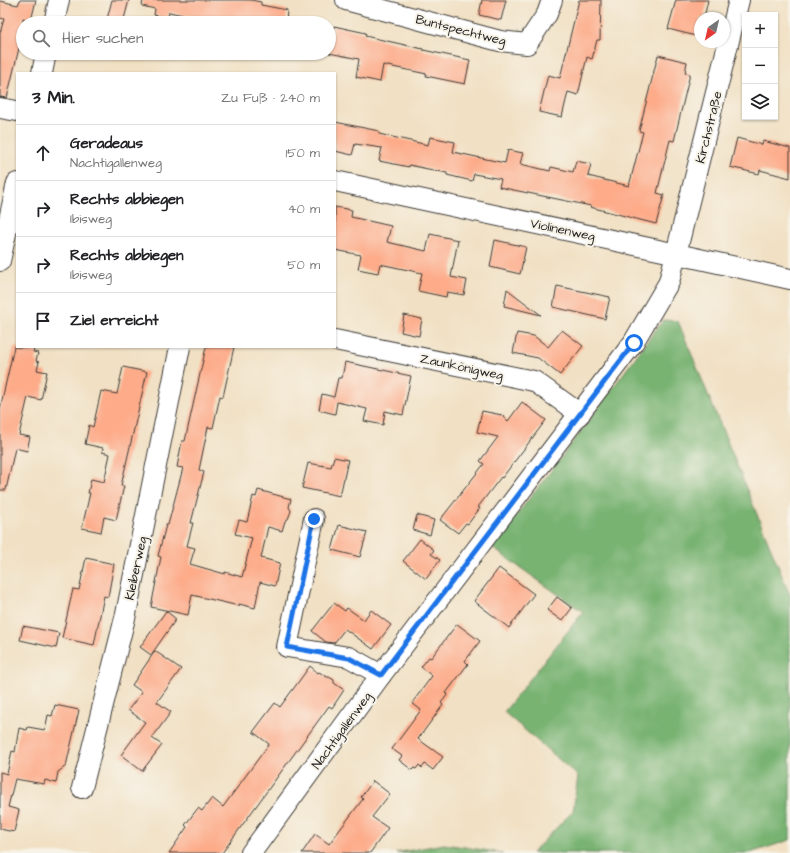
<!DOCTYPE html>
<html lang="de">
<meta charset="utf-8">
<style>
body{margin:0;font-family:"Architects Daughter",sans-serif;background:#f6f6f6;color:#202124}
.controls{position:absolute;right:12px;top:12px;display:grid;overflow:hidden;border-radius:0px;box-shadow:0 1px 3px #0004}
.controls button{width:36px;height:36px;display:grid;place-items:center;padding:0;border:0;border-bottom:1px solid #e0e0e0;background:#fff;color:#202124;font:20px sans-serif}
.compass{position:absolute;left:694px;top:12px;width:36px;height:36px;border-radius:50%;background:#fff;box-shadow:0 1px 3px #0004;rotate:214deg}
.stop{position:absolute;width:12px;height:12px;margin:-9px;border:3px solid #1a73e8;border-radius:50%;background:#fff}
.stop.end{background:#1a73e8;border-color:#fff;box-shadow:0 1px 4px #0008}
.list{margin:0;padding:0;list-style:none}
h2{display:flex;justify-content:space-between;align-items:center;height:52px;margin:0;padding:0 16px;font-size:17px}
h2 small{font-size:13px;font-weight:400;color:#757577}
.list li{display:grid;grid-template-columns:26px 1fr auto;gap:12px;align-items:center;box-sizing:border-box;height:56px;padding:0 16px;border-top:1px solid #e0e0e0}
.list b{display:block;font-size:15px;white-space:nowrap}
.list p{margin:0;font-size:13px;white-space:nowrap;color:#757577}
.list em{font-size:13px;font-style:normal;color:#757577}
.icon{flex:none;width:22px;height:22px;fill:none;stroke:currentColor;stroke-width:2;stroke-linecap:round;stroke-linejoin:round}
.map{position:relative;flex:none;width:790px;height:853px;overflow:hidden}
.search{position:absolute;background:#fff;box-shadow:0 1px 3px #0004;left:16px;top:16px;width:320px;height:44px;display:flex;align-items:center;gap:10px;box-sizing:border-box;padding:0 14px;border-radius:22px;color:#757577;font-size:15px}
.panel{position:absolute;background:#fff;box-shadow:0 1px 3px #0004;left:16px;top:72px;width:320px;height:276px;border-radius:0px}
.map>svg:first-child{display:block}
.forest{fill:#78b372;stroke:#4a6847}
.building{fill:#fdab89}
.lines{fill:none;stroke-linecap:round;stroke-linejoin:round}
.street-casing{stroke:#3c3935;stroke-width:22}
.street{stroke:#fff;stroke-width:20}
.route{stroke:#1a73e8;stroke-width:5}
.labels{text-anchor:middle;stroke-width:4;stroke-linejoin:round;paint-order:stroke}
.street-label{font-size:13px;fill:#1c1c1c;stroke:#f7f3e8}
</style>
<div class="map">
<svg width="790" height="853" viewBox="0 0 790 853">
<rect width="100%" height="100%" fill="#f7f3e8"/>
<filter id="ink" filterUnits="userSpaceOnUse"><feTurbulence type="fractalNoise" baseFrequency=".025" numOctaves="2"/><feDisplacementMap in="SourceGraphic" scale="8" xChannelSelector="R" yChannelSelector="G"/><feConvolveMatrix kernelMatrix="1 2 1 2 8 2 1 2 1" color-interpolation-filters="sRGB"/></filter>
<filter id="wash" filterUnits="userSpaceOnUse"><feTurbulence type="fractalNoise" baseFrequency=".012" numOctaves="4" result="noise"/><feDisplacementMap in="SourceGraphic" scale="16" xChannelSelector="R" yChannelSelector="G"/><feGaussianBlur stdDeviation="0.9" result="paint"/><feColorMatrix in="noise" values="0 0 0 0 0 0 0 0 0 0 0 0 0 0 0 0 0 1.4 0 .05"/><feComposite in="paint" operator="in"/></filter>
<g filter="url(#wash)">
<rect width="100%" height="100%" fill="#f1e0c3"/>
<g class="forest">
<path d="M663 320 678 321 790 595V840L750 853H532L573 811 578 776 504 712 583 612 491 547 552 470Z"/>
<path d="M444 844 503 853H396Z"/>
</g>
<g id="blocks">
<g class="building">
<path d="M20 0H36L31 21 23 18V40H21L7 98 0 97V33L4 19 0 18V1L18 5Z"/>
<path d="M112 0H129L123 23H106Z"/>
<path d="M143 0H251L261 2V5L287 10 286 23H232L202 17V19L169 12 168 18 154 15 155 9 142 6Z"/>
<path d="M482 0H506L501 20 479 15Z"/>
<path d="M579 0H601L600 40H597L592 59 587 57 578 95 568 92 562 117 539 112 548 75 560 78Z"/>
<path d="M676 0H708L704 18H700V37L668 29Z"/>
<path d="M334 26 366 33 365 36 423 49V50L470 60 465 84 426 76 427 74 383 65 380 82 356 77 359 59 329 53Z"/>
<path d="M658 55 687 62 685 73 690 74 674 141 670 140 657 193 664 195 656 224 590 207 591 206 499 187 501 179 474 174 472 181 447 175V173L409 165V167L379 161 382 148 355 144 352 155 335 151V122L379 131V134L428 145 430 137 455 142 453 152 505 163 508 150 523 153 520 164 550 171 551 167 573 172 576 161 591 164 588 176 629 186 643 132 639 131Z"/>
<path d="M737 138 762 145 763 141 790 148V178L760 170 759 174 730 167Z"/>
<path d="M335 207 352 210 351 217 391 226 387 242 426 251 430 234 458 240 451 277 467 280 464 295 447 292 446 297 418 291 422 273 380 264 378 273 358 269 361 255 335 250Z"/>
<path d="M495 240 526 247 520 274 490 267Z"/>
<path d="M557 286 610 297 605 319 553 307Z"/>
<path d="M507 289 541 315 504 306Z"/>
<path d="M404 315 422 319 419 336 401 332Z"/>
<path d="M562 330 583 346 560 375 538 358 513 353 517 333 534 336 548 347Z"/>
<path d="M14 347H35L33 352 38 353 36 361 39 362 37 370 47 372 41 400 28 397 19 435 30 437 27 451 15 448 6 490H0V409Z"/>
<path d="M206 347H234L223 397 220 396 213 428 208 427 199 470 204 472 191 523H193L187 546 195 548 190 564 225 574V572L242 577 252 538 235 534 239 520 247 522 253 496 256 497 258 490 291 499 289 507 291 511 288 519 285 521 282 531 268 527 261 558 280 563 275 586 260 582 255 608 239 604V606L192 595 188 615 151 607 161 557 158 556 166 525H168L183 468 177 467 182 441H185Z"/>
<path d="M345 362 411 376 403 415 385 411 383 425 364 421 367 409 337 402 335 414 319 410 322 394 334 397 338 378H342Z"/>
<path d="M123 367 147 372 121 486H124L116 520 104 517 101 532 82 528 90 493H88L91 479 104 482 110 454 102 452 103 448 85 444 89 425 93 427 101 391 117 394Z"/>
<path d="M522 402 546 420 502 478 501 477 478 507 480 508 468 524 466 523 458 533 440 520 484 464 480 461 498 437 477 432 482 411 502 415 508 421Z"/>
<path d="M334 457 348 460 340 496 302 488 308 463 331 467Z"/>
<path d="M417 515 434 520 430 535 413 530Z"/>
<path d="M339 525 367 532 360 557 332 550Z"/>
<path d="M420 539 434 550 431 554 440 560 426 579 403 561Z"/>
<path d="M86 558 114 564 108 597 104 596 94 645 62 638 73 589 79 590Z"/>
<path d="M499 568 534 594 509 628 474 601Z"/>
<path d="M557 597 572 608 562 621 547 610Z"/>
<path d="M334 603 345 611 347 608 364 620 371 610 391 625 373 649 345 629 334 643 326 642 312 631Z"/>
<path d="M166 611 176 619 151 655 140 647Z"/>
<path d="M457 624 480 641 465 661 468 664 446 693 448 694 441 703 443 705 418 739 443 757 433 770 425 764 422 768 419 765 416 769 414 768 412 770 399 760 402 756 392 749 421 710 412 703 432 676 421 667 429 657 431 658Z"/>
<path d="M23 626 59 633 56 648 20 640Z"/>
<path d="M155 651 181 669 157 702 171 712 152 738 162 745 142 771 121 755 145 722 128 710 142 692 132 685Z"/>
<path d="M310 666 318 673 319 672 327 677H329L334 680V683L344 690 332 708 329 706 222 853H169L187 827 185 825 198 808 202 811 212 798 223 807 269 744 253 732 275 703 280 707Z"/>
<path d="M55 705 79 710 66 766 58 772 56 783 45 780 44 784 15 779 8 807 19 810 14 832 0 829V772L7 774 12 751 15 752 19 728 27 730 28 727 45 730 48 715 52 716Z"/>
<path d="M373 781 390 794 372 817 388 828 370 853H302L315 834 329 844 363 799 361 797Z"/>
</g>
</g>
</g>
<g filter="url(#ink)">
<use href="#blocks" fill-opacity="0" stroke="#3c3935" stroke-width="1"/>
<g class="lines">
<defs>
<g id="street">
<path d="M346 0 500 41 527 44 547 14 552 0"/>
<path d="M54 23 59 0"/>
<path d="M42 73 46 53"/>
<path d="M0 108 17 111"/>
<path d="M335 181 677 254 790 279"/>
<path d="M0 261 17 183"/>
<path d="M335 340 534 381 580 414"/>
<path d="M314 519 287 647 349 657 381 675"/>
<path d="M82 788 126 614 180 347"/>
<path d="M251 853 381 675 633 343 669 282 739 0"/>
</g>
</defs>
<use href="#street" class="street-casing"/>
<use href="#street" class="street"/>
</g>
</g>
<g class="lines" filter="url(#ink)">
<path class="route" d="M314 519 287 647 349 658 381 675 634 343"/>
</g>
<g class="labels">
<g class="street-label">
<text transform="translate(461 29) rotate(14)" y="5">Buntspechtweg</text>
<text transform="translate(708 127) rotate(-76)" y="5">Kirchstraße</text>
<text transform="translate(563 229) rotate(12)" y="5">Violinenweg</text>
<text transform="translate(462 366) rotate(12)" y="5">Zaunkönigweg</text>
<text transform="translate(135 568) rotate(-78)" y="5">Kleiberweg</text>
<text transform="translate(341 730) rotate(-54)" y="5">Nachtigallenweg</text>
</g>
</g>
</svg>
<div class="controls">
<button>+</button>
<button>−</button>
<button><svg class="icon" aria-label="layers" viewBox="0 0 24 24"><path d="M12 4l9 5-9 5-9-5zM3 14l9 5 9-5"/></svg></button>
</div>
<svg class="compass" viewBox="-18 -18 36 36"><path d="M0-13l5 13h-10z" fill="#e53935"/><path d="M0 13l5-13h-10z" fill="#757577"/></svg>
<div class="stop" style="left:634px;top:343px"></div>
<div class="stop end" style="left:314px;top:519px"></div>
<div class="search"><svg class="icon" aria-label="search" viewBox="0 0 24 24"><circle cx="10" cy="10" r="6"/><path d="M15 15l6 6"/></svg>Hier suchen</div>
<section class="panel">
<h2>3 Min.<small>Zu Fuß · 240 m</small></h2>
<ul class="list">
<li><svg class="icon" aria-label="ahead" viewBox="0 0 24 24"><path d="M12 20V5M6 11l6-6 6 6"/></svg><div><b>Geradeaus</b><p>Nachtigallenweg</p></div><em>150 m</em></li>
<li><svg class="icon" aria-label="right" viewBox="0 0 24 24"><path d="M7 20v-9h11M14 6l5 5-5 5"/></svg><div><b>Rechts abbiegen</b><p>Ibisweg</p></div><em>40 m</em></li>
<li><svg class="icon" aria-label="right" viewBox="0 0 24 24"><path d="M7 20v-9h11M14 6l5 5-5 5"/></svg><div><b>Rechts abbiegen</b><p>Ibisweg</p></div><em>50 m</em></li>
<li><svg class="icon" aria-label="arrive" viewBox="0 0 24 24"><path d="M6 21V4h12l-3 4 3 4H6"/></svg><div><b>Ziel erreicht</b></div></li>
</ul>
</section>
</div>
